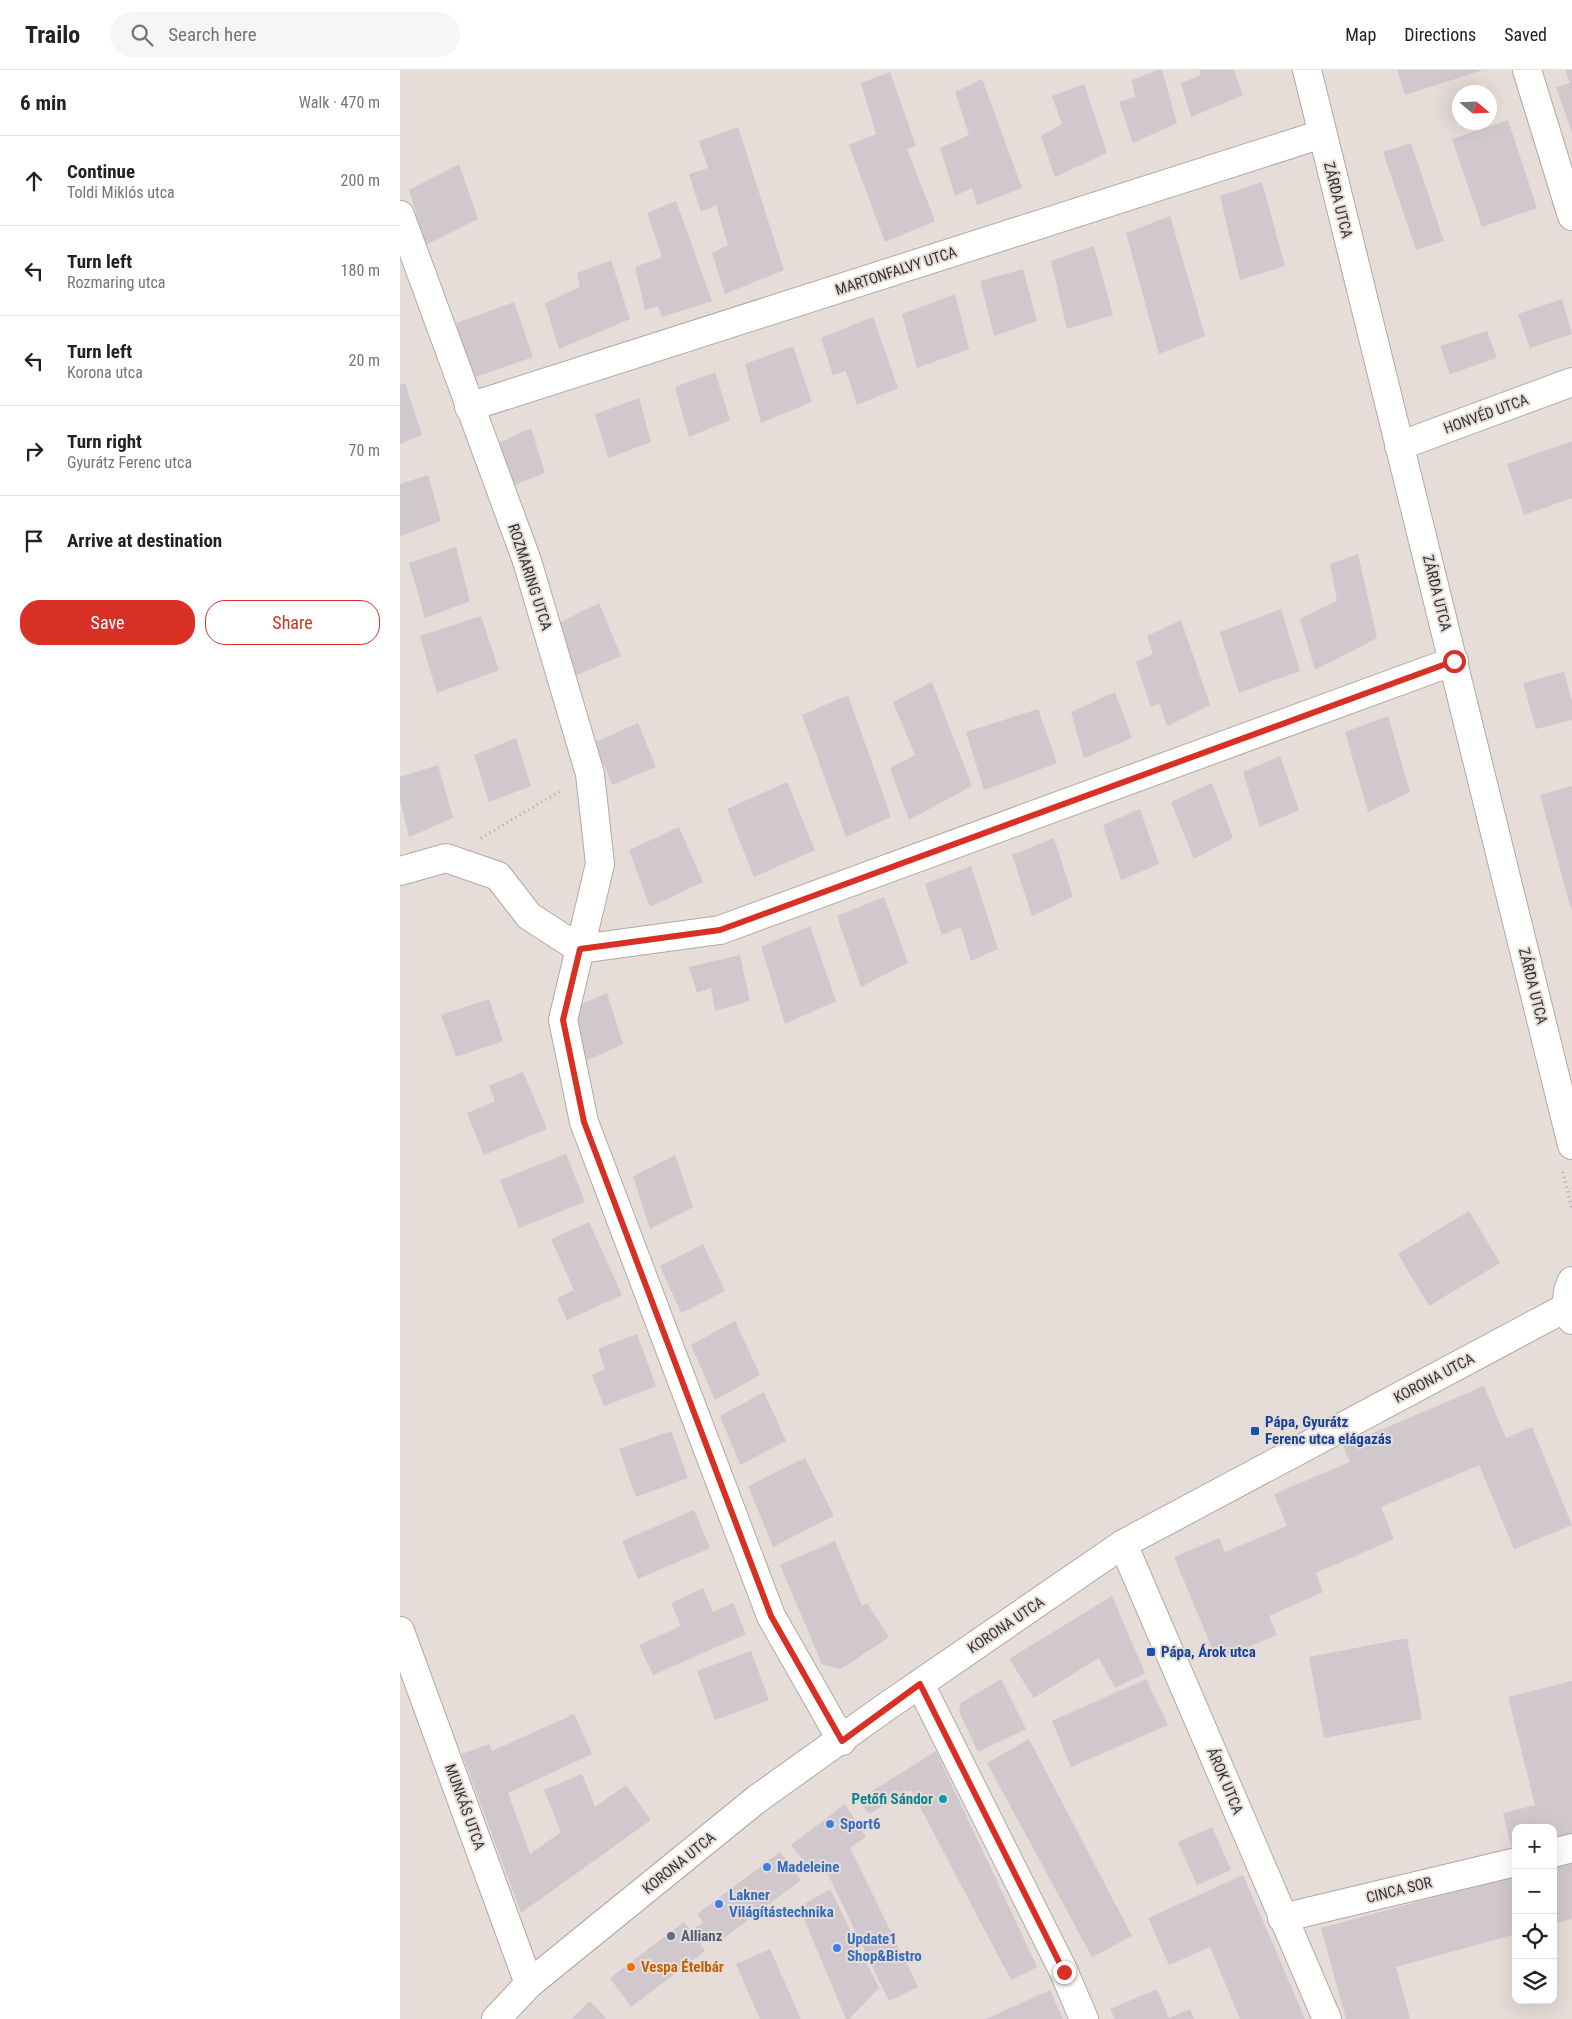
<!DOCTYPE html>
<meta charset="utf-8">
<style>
body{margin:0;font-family:"Roboto Condensed",sans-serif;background:#f6f6f6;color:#222}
.controls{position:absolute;right:15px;bottom:15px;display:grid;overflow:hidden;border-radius:10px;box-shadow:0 5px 20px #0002}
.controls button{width:45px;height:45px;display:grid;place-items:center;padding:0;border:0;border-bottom:1px solid #e0e0e0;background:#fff;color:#222;font:25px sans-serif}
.compass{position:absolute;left:1052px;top:15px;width:45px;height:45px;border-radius:50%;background:#fff;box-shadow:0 5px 20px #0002;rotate:109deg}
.stop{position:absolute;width:15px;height:15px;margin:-11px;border:4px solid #d93025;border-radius:50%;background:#fff}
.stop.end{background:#d93025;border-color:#fff;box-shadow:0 1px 5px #0008}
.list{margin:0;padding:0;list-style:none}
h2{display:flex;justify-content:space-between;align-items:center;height:65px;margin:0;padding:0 20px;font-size:21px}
h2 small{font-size:16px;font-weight:400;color:#767676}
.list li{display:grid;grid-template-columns:32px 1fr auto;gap:15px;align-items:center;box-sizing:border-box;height:90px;padding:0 20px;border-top:1px solid #e0e0e0}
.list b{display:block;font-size:19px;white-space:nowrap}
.list p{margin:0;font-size:16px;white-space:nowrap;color:#767676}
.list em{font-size:16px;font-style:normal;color:#767676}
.actions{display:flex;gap:10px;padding:15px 20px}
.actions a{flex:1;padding:11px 0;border:1px solid #d93025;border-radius:20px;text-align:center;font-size:18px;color:#d93025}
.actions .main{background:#d93025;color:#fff}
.icon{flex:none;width:28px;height:28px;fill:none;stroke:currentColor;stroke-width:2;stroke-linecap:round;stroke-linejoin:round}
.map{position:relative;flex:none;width:1172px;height:1949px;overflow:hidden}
header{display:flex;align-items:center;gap:30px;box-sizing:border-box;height:70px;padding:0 25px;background:#fff;border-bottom:1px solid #e0e0e0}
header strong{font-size:24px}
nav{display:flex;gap:28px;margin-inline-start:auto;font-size:18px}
.search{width:350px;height:45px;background:#f6f6f6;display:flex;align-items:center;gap:12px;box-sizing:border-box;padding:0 18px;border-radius:28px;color:#767676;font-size:19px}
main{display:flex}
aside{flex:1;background:#fff}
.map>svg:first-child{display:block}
.building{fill:#d0c8cd}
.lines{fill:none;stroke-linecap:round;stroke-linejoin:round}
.minor-casing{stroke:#b1a8a4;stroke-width:30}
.path{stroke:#aea7a3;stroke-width:3;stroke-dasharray:1 4;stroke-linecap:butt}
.minor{stroke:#fff;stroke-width:28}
.route{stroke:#d93025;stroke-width:6}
.transit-dot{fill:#1a4fb4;stroke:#e6ddd8;stroke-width:2}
.culture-dot{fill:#0f9aa8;stroke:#e6ddd8;stroke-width:2}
.shop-dot{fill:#3f7fe0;stroke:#e6ddd8;stroke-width:2}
.service-dot{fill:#5c6f8a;stroke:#e6ddd8;stroke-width:2}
.food-dot{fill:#e8710a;stroke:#e6ddd8;stroke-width:2}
.labels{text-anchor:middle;stroke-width:4;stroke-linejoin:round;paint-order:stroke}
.street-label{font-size:15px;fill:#373432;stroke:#e6ddd8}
.transit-label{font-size:15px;font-weight:bold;fill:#164399;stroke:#e6ddd8;text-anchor:start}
.culture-label{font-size:15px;font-weight:bold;fill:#0d838f;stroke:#e6ddd8;text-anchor:end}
.shop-label{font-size:15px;font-weight:bold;fill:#366cbe;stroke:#e6ddd8;text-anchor:start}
.service-label{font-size:15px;font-weight:bold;fill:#4e5e75;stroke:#e6ddd8;text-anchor:start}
.food-label{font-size:15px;font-weight:bold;fill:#c56008;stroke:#e6ddd8;text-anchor:start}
</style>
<header>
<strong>Trailo</strong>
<div class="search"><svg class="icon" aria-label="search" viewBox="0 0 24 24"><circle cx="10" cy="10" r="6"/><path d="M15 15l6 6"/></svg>Search here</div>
<nav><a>Map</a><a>Directions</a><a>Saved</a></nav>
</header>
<main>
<aside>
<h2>6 min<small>Walk · 470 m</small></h2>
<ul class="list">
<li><svg class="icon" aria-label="ahead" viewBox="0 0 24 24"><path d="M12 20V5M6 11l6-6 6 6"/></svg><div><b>Continue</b><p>Toldi Miklós utca</p></div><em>200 m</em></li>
<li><svg class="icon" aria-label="left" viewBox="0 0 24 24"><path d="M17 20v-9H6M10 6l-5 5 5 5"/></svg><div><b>Turn left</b><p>Rozmaring utca</p></div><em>180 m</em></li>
<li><svg class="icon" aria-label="left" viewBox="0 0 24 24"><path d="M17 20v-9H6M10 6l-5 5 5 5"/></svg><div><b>Turn left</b><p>Korona utca</p></div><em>20 m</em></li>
<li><svg class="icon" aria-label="right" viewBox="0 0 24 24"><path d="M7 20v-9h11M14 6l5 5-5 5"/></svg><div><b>Turn right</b><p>Gyurátz Ferenc utca</p></div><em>70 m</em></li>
<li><svg class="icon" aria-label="arrive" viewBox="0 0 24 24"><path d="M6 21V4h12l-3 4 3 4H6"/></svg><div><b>Arrive at destination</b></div></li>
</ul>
<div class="actions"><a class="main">Save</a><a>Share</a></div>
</aside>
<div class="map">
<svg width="1172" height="1949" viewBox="0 0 1172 1949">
<rect width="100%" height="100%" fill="#e6ddd8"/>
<g class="building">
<path d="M758 0H762L777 53 733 73 719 32 735 27 732 10Z"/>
<path d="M799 0H834L843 25 791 47 781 13 801 5Z"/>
<path d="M997 0H1083L1005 25Z"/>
<path d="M1165 0H1172V63L1156 17 1170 13Z"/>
<path d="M490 2 516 76 507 79 535 151 485 172 449 75 476 64 461 13Z"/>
<path d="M582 9 622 118 577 135 572 118 555 126 540 78 569 65 555 22Z"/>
<path d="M684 14 707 83 655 107 641 66 662 54 652 26Z"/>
<path d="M1108 50 1137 138 1082 157 1052 69Z"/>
<path d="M338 57 384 200 325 224 312 183 328 175 316 135 301 142 289 104 308 98 299 71Z"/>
<path d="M1011 73 1044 171 1016 180 983 82Z"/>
<path d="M59 94 78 149 26 175 9 120Z"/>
<path d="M862 112 885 196 840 210 820 126Z"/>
<path d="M276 131 312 231 262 247 258 236 245 240 235 197 262 187 247 143Z"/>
<path d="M770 146 805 266 759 284 726 163Z"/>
<path d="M694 176 713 245 667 259 651 191Z"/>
<path d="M211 190 230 249 159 279 145 233 180 217 177 203Z"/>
<path d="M623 199 637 251 594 266 580 211Z"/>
<path d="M555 224 569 279 517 298 502 244Z"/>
<path d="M1162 229 1172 264 1130 278 1118 244Z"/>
<path d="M114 232 133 287 73 308 56 253Z"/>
<path d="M473 247 498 318 457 335 446 301 433 305 421 268Z"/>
<path d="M1087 261 1097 288 1050 304 1040 276Z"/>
<path d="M393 276 412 332 361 353 345 294Z"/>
<path d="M315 302 330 350 289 367 275 317Z"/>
<path d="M5 313 22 365 0 374V315Z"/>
<path d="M239 328 251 372 208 388 195 344Z"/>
<path d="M131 358 145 403 107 418 94 375Z"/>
<path d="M1172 371V428L1124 445 1107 394Z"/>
<path d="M28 405 41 451 0 466V414Z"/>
<path d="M56 477 70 531 25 548 9 493Z"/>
<path d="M958 484 977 568 915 600 900 549 937 531 930 494Z"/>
<path d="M199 533 221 586 175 606 157 554Z"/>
<path d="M881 539 900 601 839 623 820 562Z"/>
<path d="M81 546 99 600 37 623 20 566Z"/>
<path d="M781 550 810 635 767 656 759 633 751 637 736 592 753 584 747 566Z"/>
<path d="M1164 602 1172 631V650L1136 659 1123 613Z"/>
<path d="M532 612 572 716 509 750 490 698 515 685 493 632Z"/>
<path d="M715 622 732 668 684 688 671 642Z"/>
<path d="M448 625 491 747 446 767 402 645Z"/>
<path d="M638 639 657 693 584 720 566 662Z"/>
<path d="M988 646 1010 722 968 742 945 662Z"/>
<path d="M238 653 256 697 212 715 195 672Z"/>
<path d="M116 668 131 716 89 732 74 685Z"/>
<path d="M880 686 899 740 860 757 843 702Z"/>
<path d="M38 695 53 748 9 767 0 730V707Z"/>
<path d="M387 712 415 780 354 807 327 739Z"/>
<path d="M812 713 833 768 794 789 771 732Z"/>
<path d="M1172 716V839H1171L1140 725Z"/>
<path d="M740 739 759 794 721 810 703 755Z"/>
<path d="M279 757 303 812 250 837 229 780Z"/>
<path d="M654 768 673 827 632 846 612 785Z"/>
<path d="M571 796 598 879 571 891 561 857 542 865 525 814Z"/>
<path d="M484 827 508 893 461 917 437 846Z"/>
<path d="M410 856 436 931 385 954 361 877Z"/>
<path d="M340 885 350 931 315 941 311 918 297 923 289 897Z"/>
<path d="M207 923 223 974 186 991 173 938Z"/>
<path d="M89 929 103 971 56 987 41 945Z"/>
<path d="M123 1002 147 1059 84 1085 67 1043 95 1031 89 1016Z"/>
<path d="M166 1084 185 1132 119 1158 100 1110Z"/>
<path d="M275 1085 293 1137 250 1159 233 1106Z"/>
<path d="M1069 1141 1100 1193 1029 1236 998 1184Z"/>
<path d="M189 1152 222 1225 167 1250 157 1228 174 1220 151 1169Z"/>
<path d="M303 1174 325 1221 281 1243 260 1196Z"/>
<path d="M335 1251 360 1305 315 1330 291 1275Z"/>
<path d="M237 1264 256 1316 204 1336 192 1305 205 1299 198 1279Z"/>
<path d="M1084 1316 1106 1368 1132 1357 1172 1455 1114 1479 1079 1395 981 1437 994 1469 916 1503 923 1522 869 1546 877 1565 817 1590 774 1487 819 1468 825 1482 887 1456 874 1424 950 1392 943 1376Z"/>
<path d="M364 1322 386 1371 340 1395 320 1346Z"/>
<path d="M271 1361 288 1408 236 1427 219 1379Z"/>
<path d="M405 1388 434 1446 373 1477 348 1416Z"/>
<path d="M294 1440 310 1478 238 1509 222 1471Z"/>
<path d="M435 1471 462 1536 467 1533 489 1567 441 1599 422 1594 380 1495Z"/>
<path d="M303 1518 313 1542 333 1533 346 1564 253 1605 239 1575 281 1556 271 1533Z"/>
<path d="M712 1526 745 1603 715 1618 699 1588 634 1628 609 1589Z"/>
<path d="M1007 1568 1022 1649 924 1668 909 1587Z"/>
<path d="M351 1581 369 1630 315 1650 297 1601Z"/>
<path d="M601 1609 626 1659 578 1682 559 1641 561 1633Z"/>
<path d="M746 1609 768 1655 671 1697 652 1651Z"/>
<path d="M1172 1611V1763L1153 1768V1758H1116V1778L1112 1779 1103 1743 1135 1735 1108 1627Z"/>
<path d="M174 1644 192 1684 108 1723 130 1784 161 1762 144 1720 182 1704 195 1737 226 1715 251 1750 121 1843 62 1684 89 1674 92 1681Z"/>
<path d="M629 1669 732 1866 692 1887 587 1693Z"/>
<path d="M536 1681 637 1897 611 1910 511 1720 469 1744 458 1730Z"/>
<path d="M445 1734 466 1767 450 1778 518 1917 489 1931 424 1796 414 1804 391 1775Z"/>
<path d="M812 1757 831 1800 797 1815 778 1772Z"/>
<path d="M380 1782 401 1810 319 1872 313 1865 300 1874 305 1881 231 1937 210 1908 284 1852 291 1861 303 1852 297 1844Z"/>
<path d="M1172 1790V1849L1153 1854V1795Z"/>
<path d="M843 1805 864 1853 905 1949H840L810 1877 769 1895 748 1848Z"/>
<path d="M1116 1805V1864L996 1897 1010 1949H946L921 1858Z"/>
<path d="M430 1819 479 1918 449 1949H446L399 1837Z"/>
<path d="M370 1879 401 1949H360L336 1894Z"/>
<path d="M757 1919 769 1948 790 1939 794 1949H715L710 1939Z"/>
<path d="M650 1920 663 1949H586Z"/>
<path d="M190 1931 207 1949H171Z"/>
</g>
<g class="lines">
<defs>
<g id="minor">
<path d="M907 0 1172 1075"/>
<path d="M1127 0 1172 146"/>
<path d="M0 145 127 491 190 704 200 794 163 950 184 1052 371 1546 442 1671"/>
<path d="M69 337 922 64"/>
<path d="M999 376 1172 312"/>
<path d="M0 801 46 788 98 806 129 846 180 879 320 860 1054 591"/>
<path d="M1172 1211C1165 1224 1166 1238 1172 1250"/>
<path d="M723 1474 927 1949"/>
<path d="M0 1561 129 1914"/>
<path d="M520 1614 664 1902 684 1949"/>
<path d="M1153 1783 1172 1778"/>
<path d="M882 1848 1116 1792"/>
<path d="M96 1949 129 1914 357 1729 483 1639 723 1474 1167 1237"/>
</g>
</defs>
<use href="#minor" class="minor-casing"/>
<g class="path">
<path d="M81 768 162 720"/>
<path d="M1163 1102 1172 1140"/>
</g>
<use href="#minor" class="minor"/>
</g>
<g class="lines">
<path class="route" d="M664 1902 520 1614 442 1671 371 1546 184 1052 163 950 180 879 320 860 1054 591"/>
</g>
<g class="transit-dot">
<rect x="850" y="1356" width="10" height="10" rx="2.5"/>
<rect x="746" y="1577" width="10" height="10" rx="2.5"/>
</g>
<circle class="culture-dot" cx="543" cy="1729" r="5"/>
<g class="shop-dot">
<circle cx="430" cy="1754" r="5"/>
<circle cx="367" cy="1797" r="5"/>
<circle cx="319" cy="1834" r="5"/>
<circle cx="437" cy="1878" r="5"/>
</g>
<circle class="service-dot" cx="271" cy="1866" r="5"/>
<circle class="food-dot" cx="231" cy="1897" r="5"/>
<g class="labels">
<g class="street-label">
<text transform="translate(938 130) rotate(76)" y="5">ZÁRDA UTCA</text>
<text transform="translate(496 201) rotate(-18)" y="5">MARTONFALVY UTCA</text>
<text transform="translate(1086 344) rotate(-20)" y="5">HONVÉD UTCA</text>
<text transform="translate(130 507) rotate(72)" y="5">ROZMARING UTCA</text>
<text transform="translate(1037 523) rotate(76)" y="5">ZÁRDA UTCA</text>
<text transform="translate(1133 916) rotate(76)" y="5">ZÁRDA UTCA</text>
<text transform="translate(1034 1308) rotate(-28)" y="5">KORONA UTCA</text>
<text transform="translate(606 1555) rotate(-34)" y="5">KORONA UTCA</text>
<text transform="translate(825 1711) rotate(67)" y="5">ÁROK UTCA</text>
<text transform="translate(65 1737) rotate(70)" y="5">MUNKÁS UTCA</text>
<text transform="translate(279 1793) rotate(-39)" y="5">KORONA UTCA</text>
<text transform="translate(999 1820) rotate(-14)" y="5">CINCA SOR</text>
</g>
<g class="transit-label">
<text x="865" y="1357">Pápa, Gyurátz<tspan x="865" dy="17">Ferenc utca elágazás</tspan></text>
<text x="761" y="1587">Pápa, Árok utca</text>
</g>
<g class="culture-label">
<text x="533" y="1734">Petőfi Sándor</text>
</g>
<g class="shop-label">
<text x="440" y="1759">Sport6</text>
<text x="377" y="1802">Madeleine</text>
<text x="329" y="1830">Lakner<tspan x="329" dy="17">Világítástechnika</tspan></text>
<text x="447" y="1874">Update1<tspan x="447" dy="17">Shop&amp;Bistro</tspan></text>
</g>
<g class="service-label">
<text x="281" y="1871">Allianz</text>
</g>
<g class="food-label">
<text x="241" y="1902">Vespa Ételbár</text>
</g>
</g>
</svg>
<div class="controls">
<button>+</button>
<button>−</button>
<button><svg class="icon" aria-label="locate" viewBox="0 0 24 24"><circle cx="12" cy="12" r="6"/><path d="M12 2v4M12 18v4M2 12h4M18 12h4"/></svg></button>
<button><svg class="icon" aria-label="layers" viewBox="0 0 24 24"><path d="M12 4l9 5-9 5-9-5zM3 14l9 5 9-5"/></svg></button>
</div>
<svg class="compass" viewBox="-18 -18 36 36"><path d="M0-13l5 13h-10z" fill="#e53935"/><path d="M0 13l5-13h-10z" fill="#767676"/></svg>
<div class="stop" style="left:1054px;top:591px"></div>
<div class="stop end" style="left:664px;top:1902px"></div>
</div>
</main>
